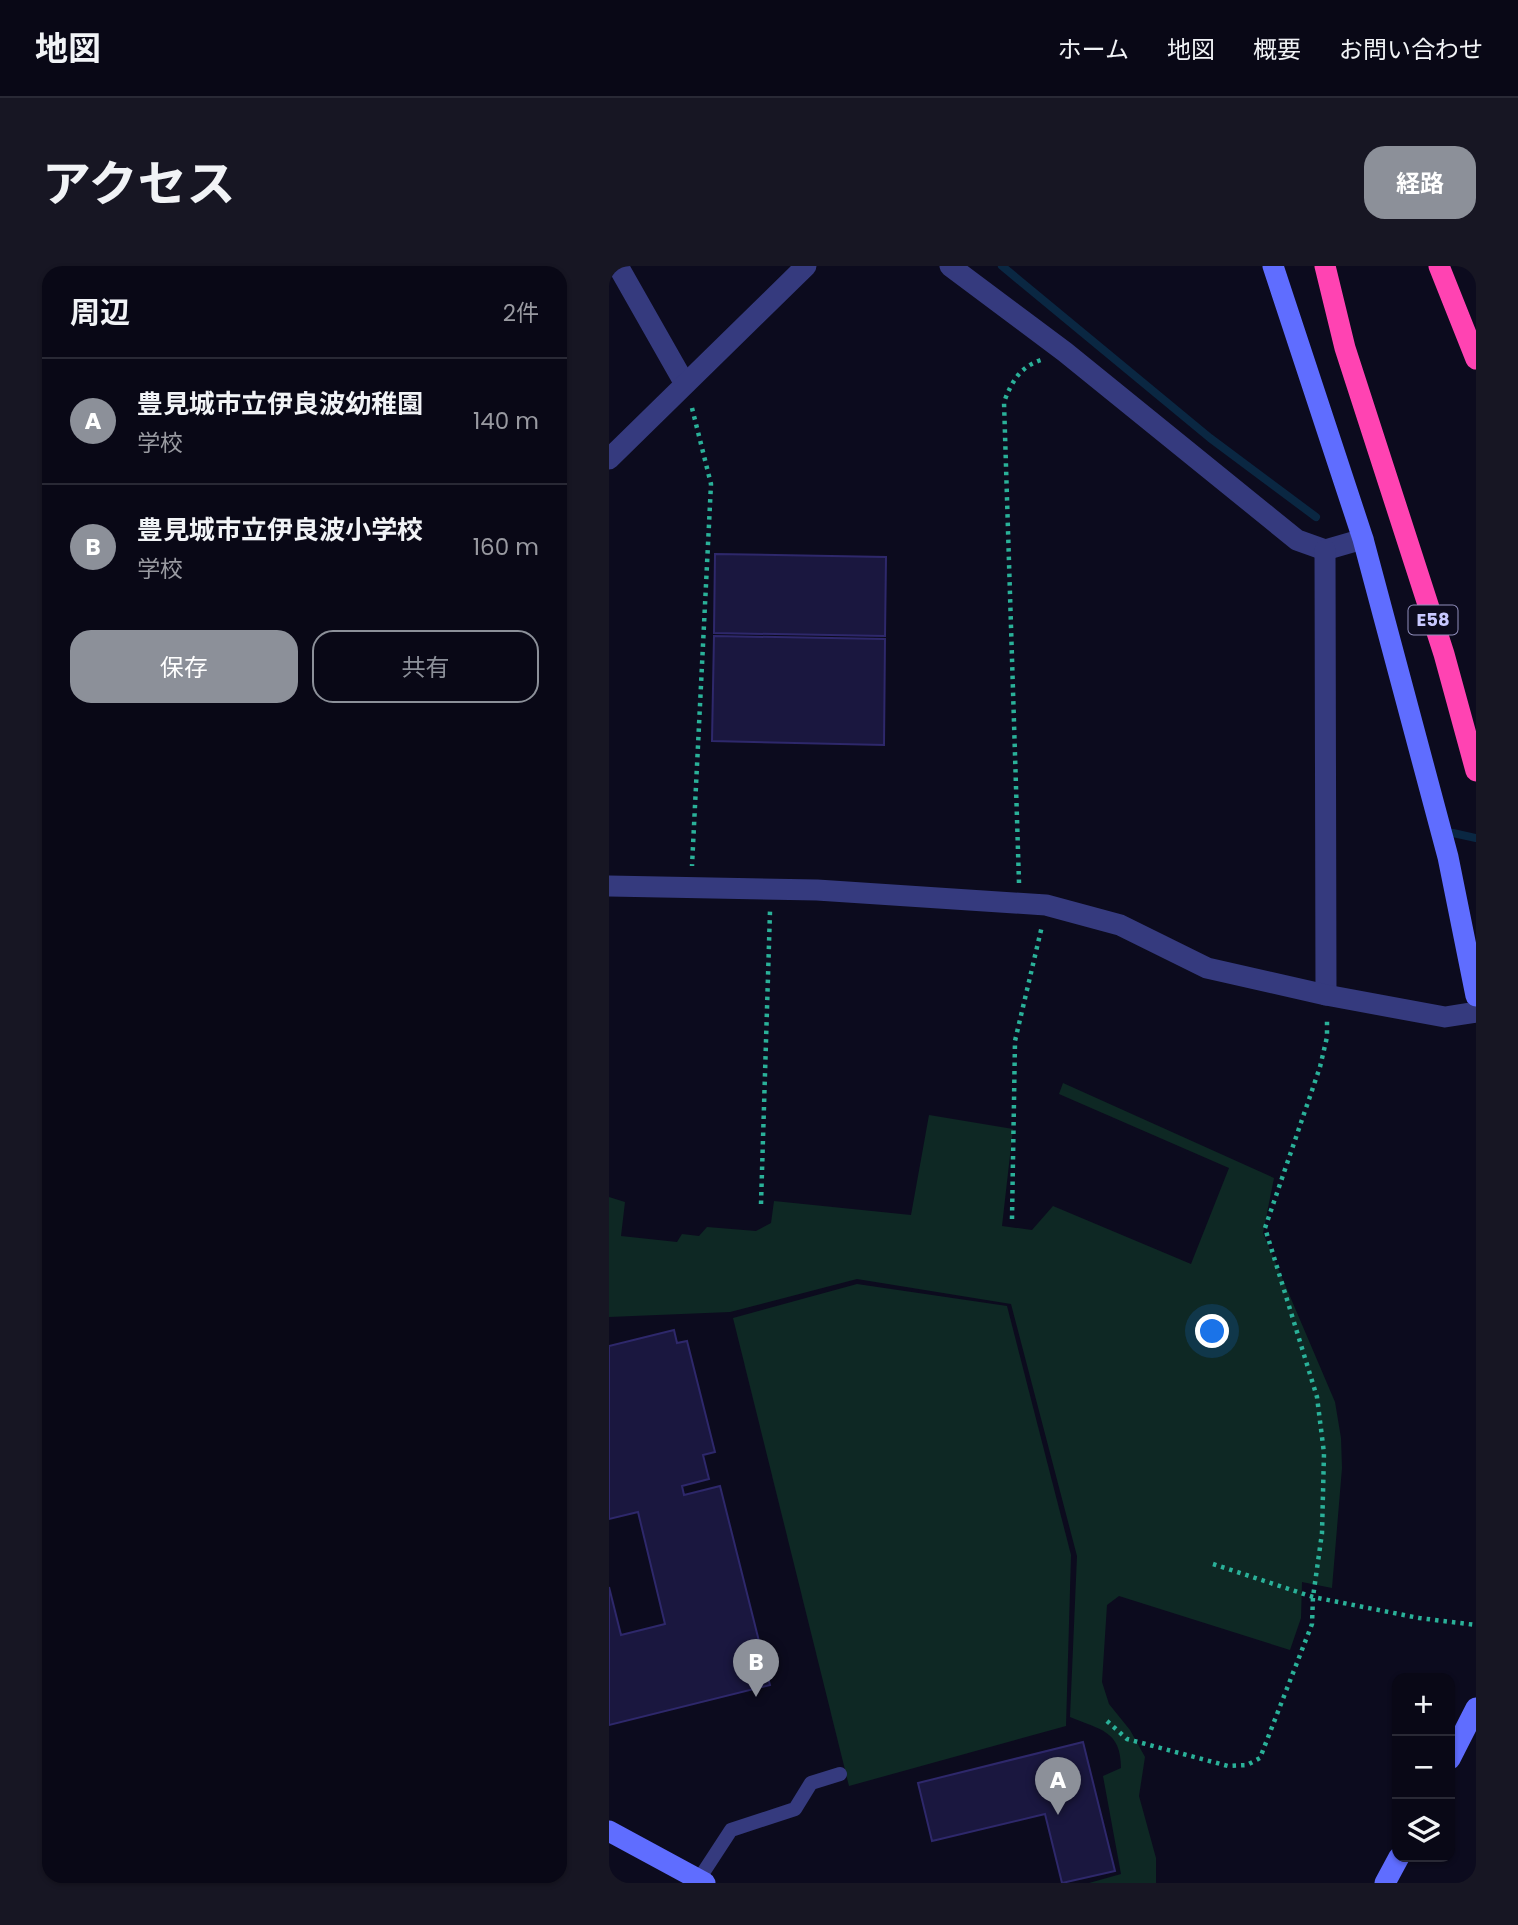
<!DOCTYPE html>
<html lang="ja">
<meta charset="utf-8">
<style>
body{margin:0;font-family:Poppins,"Noto Sans JP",sans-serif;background:#171623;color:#f1f3f6}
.controls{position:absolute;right:21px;bottom:21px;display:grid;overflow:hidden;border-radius:14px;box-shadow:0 2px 5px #0004}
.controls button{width:63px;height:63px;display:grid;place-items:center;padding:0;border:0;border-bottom:2px solid #292935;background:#090816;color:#f1f3f6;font:35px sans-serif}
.you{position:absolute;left:604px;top:1066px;width:24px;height:24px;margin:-18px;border:5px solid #fff;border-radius:50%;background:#1a73e8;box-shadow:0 0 0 10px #1a73e833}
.badge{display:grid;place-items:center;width:46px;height:46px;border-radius:50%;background:#8c9099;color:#fff;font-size:23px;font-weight:700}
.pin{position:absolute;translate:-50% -58px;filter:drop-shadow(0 2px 4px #0008)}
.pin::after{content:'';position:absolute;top:37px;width:24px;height:21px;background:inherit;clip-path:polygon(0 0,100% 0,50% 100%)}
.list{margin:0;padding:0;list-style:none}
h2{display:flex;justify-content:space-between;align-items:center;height:91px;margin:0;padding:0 28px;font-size:30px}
h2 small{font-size:23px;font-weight:400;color:#999aa1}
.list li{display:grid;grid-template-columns:46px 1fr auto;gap:21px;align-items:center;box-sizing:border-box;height:126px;padding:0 28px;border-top:2px solid #292935}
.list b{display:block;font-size:26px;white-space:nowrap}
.list p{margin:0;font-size:23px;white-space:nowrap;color:#999aa1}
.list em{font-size:23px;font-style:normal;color:#999aa1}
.actions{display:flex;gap:14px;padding:21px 28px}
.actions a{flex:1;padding:16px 0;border:2px solid #8c9099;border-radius:21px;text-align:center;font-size:24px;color:#8c9099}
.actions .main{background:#8c9099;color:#fff}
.icon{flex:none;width:38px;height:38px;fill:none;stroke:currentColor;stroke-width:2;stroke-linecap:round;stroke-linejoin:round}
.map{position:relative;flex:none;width:867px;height:1617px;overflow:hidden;border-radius:21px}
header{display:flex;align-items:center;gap:42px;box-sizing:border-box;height:98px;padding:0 35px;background:#090816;border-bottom:2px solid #292935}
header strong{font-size:33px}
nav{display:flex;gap:38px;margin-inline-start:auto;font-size:24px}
.intro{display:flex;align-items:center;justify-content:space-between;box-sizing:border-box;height:168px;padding:0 42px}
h1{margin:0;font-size:49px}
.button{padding:18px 32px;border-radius:21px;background:#8c9099;color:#fff;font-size:24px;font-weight:700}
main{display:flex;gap:42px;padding:0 42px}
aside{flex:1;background:#090816;border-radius:21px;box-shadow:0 2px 5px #0004}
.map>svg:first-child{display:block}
.green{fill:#0e2824}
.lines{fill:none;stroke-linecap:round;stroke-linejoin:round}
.stream{stroke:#0a2742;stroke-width:8}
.building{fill:#1a173f;stroke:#2e286b;stroke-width:2}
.path{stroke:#2ab199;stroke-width:4.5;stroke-dasharray:3.5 5;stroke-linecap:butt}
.lane{stroke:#353a7e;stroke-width:14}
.street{stroke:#353a7e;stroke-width:21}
.secondary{stroke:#5f6dff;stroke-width:21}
.highway{stroke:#ff43b2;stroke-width:21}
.labels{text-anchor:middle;stroke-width:7;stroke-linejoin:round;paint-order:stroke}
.shield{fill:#0c0b1e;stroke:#908fbc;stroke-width:2}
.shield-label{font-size:18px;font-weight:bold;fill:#c8c8ff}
</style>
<header>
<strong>地図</strong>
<nav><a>ホーム</a><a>地図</a><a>概要</a><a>お問い合わせ</a></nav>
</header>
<div class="intro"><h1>アクセス</h1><a class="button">経路</a></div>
<main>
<aside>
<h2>周辺<small>2件</small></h2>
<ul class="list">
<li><span class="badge">A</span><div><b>豊見城市立伊良波幼稚園</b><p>学校</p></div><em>140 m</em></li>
<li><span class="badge">B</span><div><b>豊見城市立伊良波小学校</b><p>学校</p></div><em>160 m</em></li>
</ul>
<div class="actions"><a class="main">保存</a><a>共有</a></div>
</aside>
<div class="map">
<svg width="867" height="1617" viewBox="0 0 867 1617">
<rect width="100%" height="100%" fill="#0c0b1e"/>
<g class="green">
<path d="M454 817 665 912 654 967 726 1136 732 1172 733 1202 723 1322 693 1316 692 1352 681 1384 510 1330 498 1339 493 1416 500 1438 521 1464 536 1491 530 1530 547 1592V1617H480L512 1608 494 1510 512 1502C512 1464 491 1464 461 1451L468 1290 402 1038 248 1013 121 1046 0 1051V931L16 936 12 970 68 976 73 968 90 970 98 961 147 965 162 957 165 935 302 949 320 849 404 863 393 960 423 964 444 940 582 998 620 902 450 828Z"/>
<path d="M248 1018 398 1040 462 1289 457 1460 240 1520 124 1052Z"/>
</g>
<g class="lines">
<g class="stream">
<path d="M393 0 601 172 707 251"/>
<path d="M844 567 867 572"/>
</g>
</g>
<g class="building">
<path d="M106 288 277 291 276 370 105 367Z"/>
<path d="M105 370 276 373 275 479 103 475Z"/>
<path d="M65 1064 68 1077 78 1075 106 1186 94 1189 100 1213 73 1220 75 1229 111 1220 161 1419 0 1459V1321L12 1369 56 1358 29 1246 0 1253V1080Z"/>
<path d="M474 1476 506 1605 453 1617 436 1548 323 1575 309 1517Z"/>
</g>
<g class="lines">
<g class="path">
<path d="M83 142 102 218 83 600"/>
<path d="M410 617 395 136C403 115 411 101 432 94"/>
<path d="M152 938 161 645"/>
<path d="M403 953 406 775 433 660"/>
<path d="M604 1298 704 1331 810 1352 867 1359"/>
<path d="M498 1455 518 1473 619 1500 638 1499 651 1492 703 1358 704 1331 713 1267 715 1187 708 1131 656 962 711 801 718 771V751"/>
</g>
<path class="lane" d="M90 1613 122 1564 186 1543 202 1517 231 1508"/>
<g class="street">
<path d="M9 0 76 118"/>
<path d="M341 0 456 86 688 274 716 284 754 273"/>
<path d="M0 193 197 0"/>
<path d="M716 284 717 729"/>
<path d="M0 620 208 624 437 639 511 659 598 702 717 729 836 751 867 746"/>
</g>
<g class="secondary">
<path d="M664 0 754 273 839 591 867 730"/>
<path d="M841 1493 867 1442"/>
<path d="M0 1565 96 1617"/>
<path d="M776 1617 790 1591"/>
</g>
<g class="highway">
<path d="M716 0 736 82 835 388 867 505"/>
<path d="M830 0 867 93"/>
</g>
</g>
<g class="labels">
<rect class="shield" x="799.5" y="339.5" width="49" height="29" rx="5"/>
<g class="shield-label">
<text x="824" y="360">E58</text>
</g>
</g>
</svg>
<div class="controls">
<button>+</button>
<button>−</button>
<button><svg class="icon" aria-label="layers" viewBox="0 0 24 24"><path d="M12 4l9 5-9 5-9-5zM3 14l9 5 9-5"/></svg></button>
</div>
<div class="you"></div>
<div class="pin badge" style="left:449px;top:1549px">A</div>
<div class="pin badge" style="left:147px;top:1431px">B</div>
</div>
</main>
